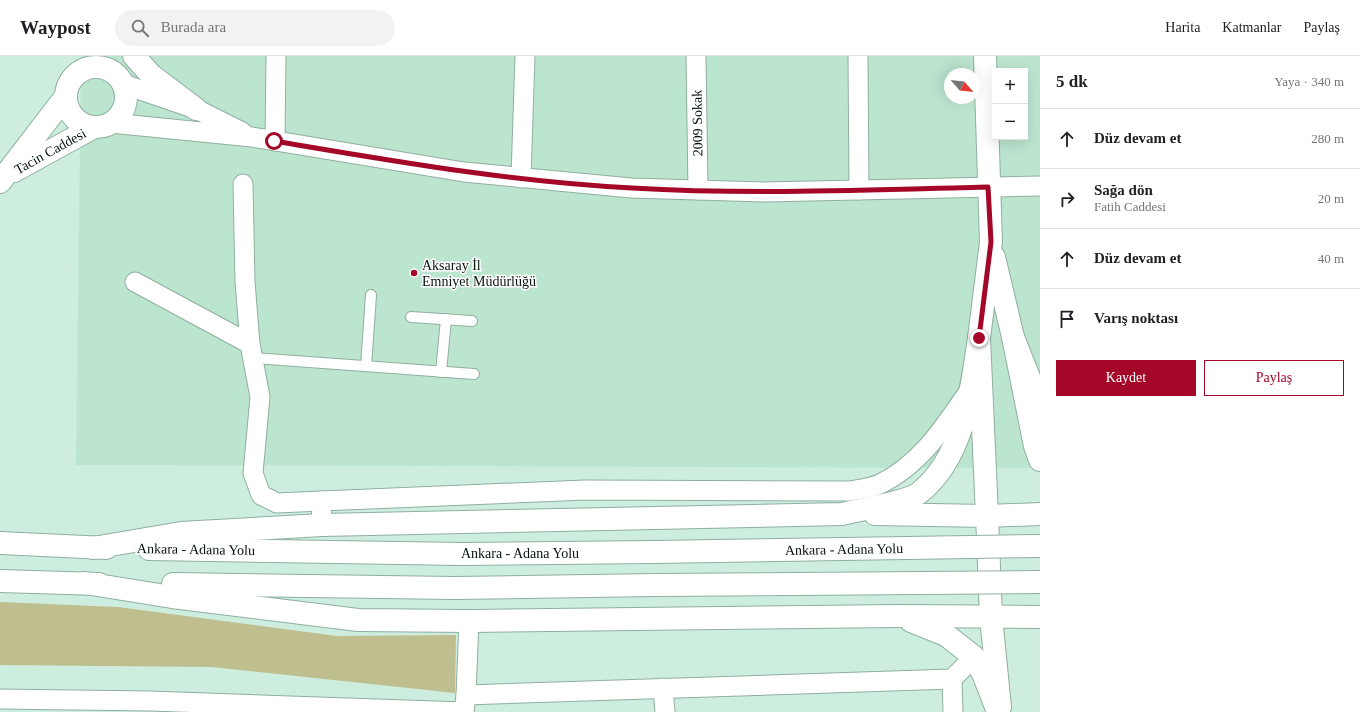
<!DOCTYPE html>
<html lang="tr">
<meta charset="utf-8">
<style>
body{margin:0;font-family:Georgia,serif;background:#f2f2f2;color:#202124}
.controls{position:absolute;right:12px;top:12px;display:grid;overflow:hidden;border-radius:0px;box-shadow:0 4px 16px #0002}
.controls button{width:36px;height:36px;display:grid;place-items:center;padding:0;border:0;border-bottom:1px solid #e0e0e0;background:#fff;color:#202124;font:20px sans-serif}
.compass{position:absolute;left:944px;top:12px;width:36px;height:36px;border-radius:50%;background:#fff;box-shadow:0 4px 16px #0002;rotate:118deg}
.stop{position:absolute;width:12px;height:12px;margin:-9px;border:3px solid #a40728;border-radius:50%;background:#fff}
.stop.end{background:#a40728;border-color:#fff;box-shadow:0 1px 4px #0008}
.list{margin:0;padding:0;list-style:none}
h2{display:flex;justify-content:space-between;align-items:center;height:52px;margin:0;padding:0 16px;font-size:17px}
h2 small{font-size:13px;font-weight:400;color:#757577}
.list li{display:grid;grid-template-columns:26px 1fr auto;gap:12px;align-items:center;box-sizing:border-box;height:60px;padding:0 16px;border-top:1px solid #e0e0e0}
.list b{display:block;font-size:15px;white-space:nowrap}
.list p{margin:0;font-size:13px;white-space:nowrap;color:#757577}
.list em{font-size:13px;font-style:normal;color:#757577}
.actions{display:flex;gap:8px;padding:12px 16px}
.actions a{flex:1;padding:9px 0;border:1px solid #a40728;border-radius:0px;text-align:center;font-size:14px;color:#a40728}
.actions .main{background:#a40728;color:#fff}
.icon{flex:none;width:22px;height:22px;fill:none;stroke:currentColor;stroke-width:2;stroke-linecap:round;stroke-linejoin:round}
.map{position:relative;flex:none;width:1040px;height:656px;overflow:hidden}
header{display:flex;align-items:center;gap:24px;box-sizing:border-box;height:56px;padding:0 20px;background:#fff;border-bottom:1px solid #e0e0e0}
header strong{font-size:19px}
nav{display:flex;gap:22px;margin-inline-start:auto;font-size:14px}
.search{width:280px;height:36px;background:#f2f2f2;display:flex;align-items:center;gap:10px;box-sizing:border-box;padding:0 14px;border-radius:22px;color:#757577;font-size:15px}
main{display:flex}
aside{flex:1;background:#fff}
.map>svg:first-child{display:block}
.built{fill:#bce5d0;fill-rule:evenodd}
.green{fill:#bfbe8f}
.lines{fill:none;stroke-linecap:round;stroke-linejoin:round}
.lane-casing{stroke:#8faf9f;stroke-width:12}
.street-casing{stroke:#8faf9f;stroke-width:21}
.secondary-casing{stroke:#8faf9f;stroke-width:24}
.primary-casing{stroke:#8faf9f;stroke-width:24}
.highway-casing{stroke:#8faf9f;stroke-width:24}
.lane{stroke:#fff;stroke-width:10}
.street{stroke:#fff;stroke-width:19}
.secondary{stroke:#fff;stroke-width:22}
.primary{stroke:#fff;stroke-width:22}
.highway{stroke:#fff;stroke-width:22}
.highway-bridge-casing{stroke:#8faf9f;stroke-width:24;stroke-linecap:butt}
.highway-bridge{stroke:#fff;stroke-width:22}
.route{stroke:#a40728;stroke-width:5}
.poi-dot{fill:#a40728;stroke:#fff;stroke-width:1.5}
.labels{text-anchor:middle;stroke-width:3;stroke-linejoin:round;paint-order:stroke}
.street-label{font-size:14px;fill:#07130d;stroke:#fff}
.poi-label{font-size:14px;fill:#07130d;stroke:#fff;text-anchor:start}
</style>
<header>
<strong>Waypost</strong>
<div class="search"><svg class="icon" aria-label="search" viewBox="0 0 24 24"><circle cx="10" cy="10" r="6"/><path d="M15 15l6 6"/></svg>Burada ara</div>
<nav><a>Harita</a><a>Katmanlar</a><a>Paylaş</a></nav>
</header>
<main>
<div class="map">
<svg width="1040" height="656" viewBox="0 0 1040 656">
<rect width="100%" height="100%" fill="#cdeede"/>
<path class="built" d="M81 0H1040V412L76 409ZM995 15H1025V81H995ZM950 18H974V42H950Z"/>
<path class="green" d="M0 546 118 551 337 580 456 579 455 637 212 611 0 609Z"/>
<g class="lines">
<defs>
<g id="lane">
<path d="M411 261 472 265"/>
<path d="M253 302 474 318"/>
<path d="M366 310 371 239"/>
<path d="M441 316 446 263"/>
</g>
<g id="street">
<path d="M696 0 698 134"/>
<path d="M858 0 859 134"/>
<path d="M123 28 196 53 242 76"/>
<path d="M111 67 252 81 464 116 631 132 765 136 1040 130"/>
<path d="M275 85 276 0"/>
<path d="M521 122 525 0"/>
<path d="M243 128 245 226 250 288 260 341 253 417 261 439 277 447 321 445"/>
<path d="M135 226 250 288"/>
<path d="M322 469 321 445 585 434 850 435C860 433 872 432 880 428 920 409 945 370 969 335"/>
<path d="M952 623 953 656"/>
<path d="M663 632 665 656"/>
<path d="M466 639 469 565"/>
<path d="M0 643 150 645 464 656"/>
<path d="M464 656 466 639 952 623 974 601"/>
</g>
<g id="secondary">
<path d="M985 0 991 186 979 282 987 460"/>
<path d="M994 201 1013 281 1035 390 1040 404"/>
</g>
<g id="primary">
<path d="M134 0 151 19 196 53"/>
<circle cx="96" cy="41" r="30"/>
<path d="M14 115 94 71"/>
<path d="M0 126 66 40"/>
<path d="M991 561 1000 651"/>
</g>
<g id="highway">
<path d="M1013 281 1040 349"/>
<path d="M875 458 987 460 1040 458"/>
<path d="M987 460 991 561"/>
<path d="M0 487 106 492"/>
<path d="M93 492 181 477 322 469 842 458C859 454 907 446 919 437 964 402 971 335 979 282"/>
<path d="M149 493 463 498 653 496"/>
<path d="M0 525 99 528"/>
<path d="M85 527 172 541 358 564 469 565 898 560 1040 561"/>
<path d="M173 528 455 532 655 529"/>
<path d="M911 565 946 579 974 601 984 620 998 656"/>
</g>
</defs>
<use href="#lane" class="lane-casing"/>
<use href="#street" class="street-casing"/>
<use href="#secondary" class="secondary-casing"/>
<use href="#primary" class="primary-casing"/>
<use href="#highway" class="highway-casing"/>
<use href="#lane" class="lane"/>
<use href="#street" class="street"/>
<use href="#secondary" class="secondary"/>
<use href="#primary" class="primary"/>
<use href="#highway" class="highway"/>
<defs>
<g id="highway-bridge">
<path d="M653 496 1040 490"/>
<path d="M655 529 1040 526"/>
</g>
</defs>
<use href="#highway-bridge" class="highway-bridge-casing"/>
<use href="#highway-bridge" class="highway-bridge"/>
</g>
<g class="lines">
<path class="route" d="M274 85C393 105 512 126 632 132 750 139 870 134 988 131L991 186 979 282"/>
</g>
<circle class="poi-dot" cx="414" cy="217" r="4"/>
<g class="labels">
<g class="street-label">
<text transform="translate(697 67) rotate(-91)" y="5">2009 Sokak</text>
<text transform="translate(50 95) rotate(-29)" y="5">Tacin Caddesi</text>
<text transform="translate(196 493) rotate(1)" y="5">Ankara - Adana Yolu</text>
<text transform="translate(844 493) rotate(-1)" y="5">Ankara - Adana Yolu</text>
<text x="520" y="502">Ankara - Adana Yolu</text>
</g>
<g class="poi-label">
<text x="422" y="214">Aksaray İl<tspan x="422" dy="16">Emniyet Müdürlüğü</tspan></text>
</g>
</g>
</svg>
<div class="controls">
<button>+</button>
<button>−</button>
</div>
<svg class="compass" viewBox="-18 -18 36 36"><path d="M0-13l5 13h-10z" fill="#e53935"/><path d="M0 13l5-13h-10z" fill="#757577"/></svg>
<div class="stop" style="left:274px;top:85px"></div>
<div class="stop end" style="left:979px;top:282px"></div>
</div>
<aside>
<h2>5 dk<small>Yaya · 340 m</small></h2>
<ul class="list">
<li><svg class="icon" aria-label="ahead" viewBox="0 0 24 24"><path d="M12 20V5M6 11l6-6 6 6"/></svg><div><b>Düz devam et</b></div><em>280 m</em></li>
<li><svg class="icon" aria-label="right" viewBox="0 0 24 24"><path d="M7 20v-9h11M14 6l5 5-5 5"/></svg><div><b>Sağa dön</b><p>Fatih Caddesi</p></div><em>20 m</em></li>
<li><svg class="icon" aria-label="ahead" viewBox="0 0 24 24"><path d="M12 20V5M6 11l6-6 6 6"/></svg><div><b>Düz devam et</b></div><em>40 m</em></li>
<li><svg class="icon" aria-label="arrive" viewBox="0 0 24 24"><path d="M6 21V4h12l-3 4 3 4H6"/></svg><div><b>Varış noktası</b></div></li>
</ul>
<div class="actions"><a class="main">Kaydet</a><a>Paylaş</a></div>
</aside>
</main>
